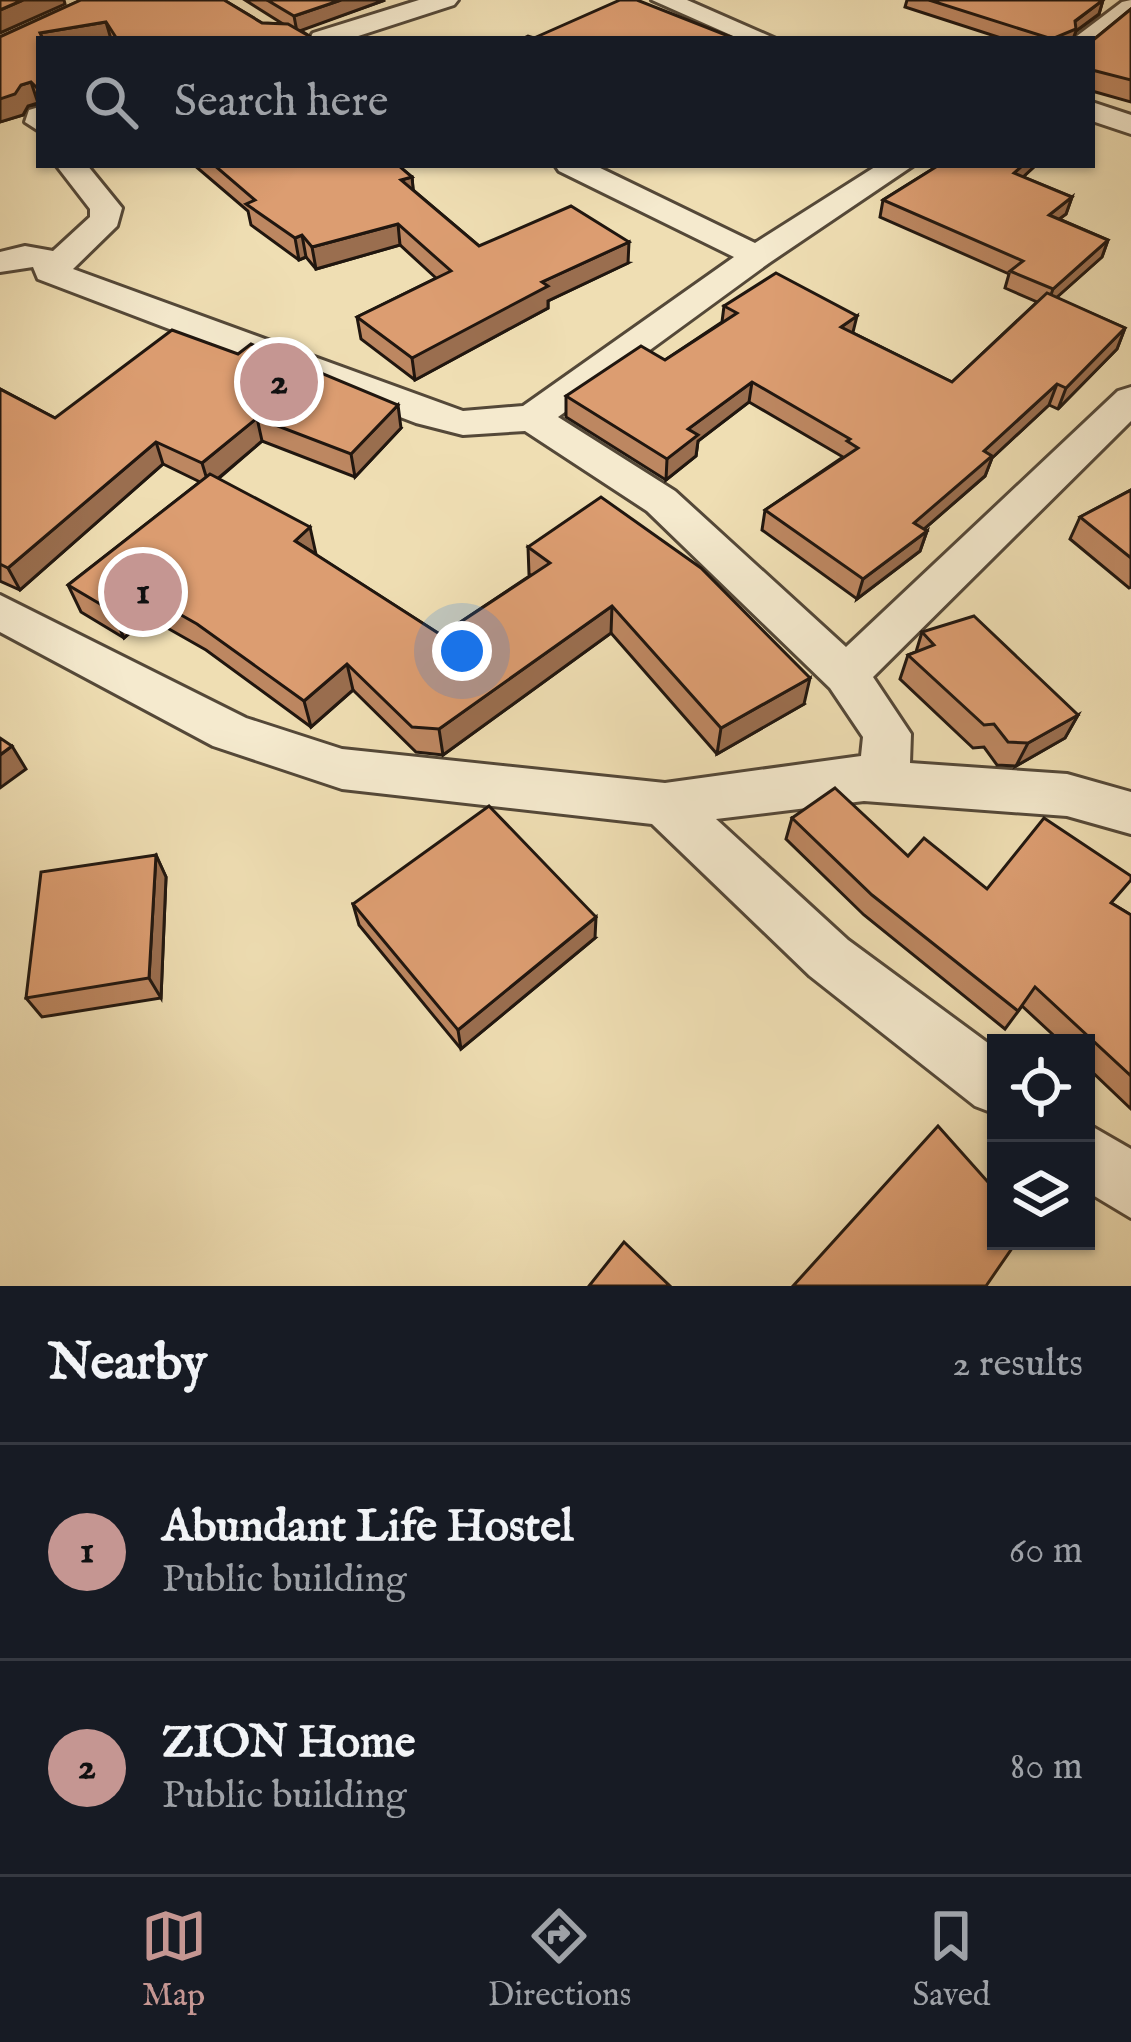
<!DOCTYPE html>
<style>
body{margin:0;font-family:"IM FELL English",serif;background:#242831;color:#f1f3f6}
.controls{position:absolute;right:36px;bottom:36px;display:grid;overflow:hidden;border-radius:0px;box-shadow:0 3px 9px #0004}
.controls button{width:108px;height:108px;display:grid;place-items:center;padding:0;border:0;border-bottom:3px solid #363941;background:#171b24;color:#f1f3f6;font:60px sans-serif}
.you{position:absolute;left:462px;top:651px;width:42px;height:42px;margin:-30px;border:9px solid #fff;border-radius:50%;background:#1a73e8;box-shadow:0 0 0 18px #1a73e833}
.badge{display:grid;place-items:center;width:78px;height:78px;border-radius:50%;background:#c59692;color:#111;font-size:39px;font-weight:700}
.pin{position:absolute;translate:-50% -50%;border:6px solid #fff;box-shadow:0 3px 12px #0006}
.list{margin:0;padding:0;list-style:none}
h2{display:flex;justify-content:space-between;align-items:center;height:156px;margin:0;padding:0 48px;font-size:51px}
h2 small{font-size:39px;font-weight:400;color:#9ea1a6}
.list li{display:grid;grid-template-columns:78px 1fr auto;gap:36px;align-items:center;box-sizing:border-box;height:216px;padding:0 48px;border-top:3px solid #363941}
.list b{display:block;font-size:45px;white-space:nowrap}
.list p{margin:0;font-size:39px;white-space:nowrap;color:#9ea1a6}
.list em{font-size:39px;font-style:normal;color:#9ea1a6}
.icon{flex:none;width:66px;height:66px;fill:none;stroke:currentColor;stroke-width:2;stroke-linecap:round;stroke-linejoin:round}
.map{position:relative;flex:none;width:1131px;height:1286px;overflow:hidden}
.search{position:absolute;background:#171b24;box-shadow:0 3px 9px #0004;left:36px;right:36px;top:36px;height:132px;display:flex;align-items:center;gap:30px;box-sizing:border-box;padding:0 42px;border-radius:0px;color:#9ea1a6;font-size:45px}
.sheet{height:588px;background:#171b24}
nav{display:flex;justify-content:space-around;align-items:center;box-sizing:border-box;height:168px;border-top:3px solid #363941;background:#171b24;font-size:33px;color:#9ea1a6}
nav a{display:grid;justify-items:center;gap:6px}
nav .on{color:#c59692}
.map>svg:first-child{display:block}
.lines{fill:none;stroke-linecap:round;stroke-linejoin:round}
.minor-casing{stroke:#544838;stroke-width:6}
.minor{fill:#f5eace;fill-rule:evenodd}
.wall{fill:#bd8761;stroke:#20160f;stroke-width:3}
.shaded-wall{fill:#9a6e4f;stroke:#20160f;stroke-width:3}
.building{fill:#dc9d71;stroke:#20160f;stroke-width:3}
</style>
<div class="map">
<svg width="1131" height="1286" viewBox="0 0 1131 1286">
<rect width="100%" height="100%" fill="#efdeb3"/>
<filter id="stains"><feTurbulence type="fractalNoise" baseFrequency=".00167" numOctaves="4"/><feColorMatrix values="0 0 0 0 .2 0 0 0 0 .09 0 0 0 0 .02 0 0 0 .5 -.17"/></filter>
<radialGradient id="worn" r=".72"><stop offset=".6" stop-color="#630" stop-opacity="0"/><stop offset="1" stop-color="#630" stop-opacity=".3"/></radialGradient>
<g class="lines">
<defs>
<g id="minor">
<path d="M419 0H458L454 5 349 39H309L313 33Z"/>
<path d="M652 0H687L776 39H740Z"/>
<path d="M1131 0V19L1095 45 1092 39H1073L1122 2Z"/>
<path d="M1092 102 1131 115V134L1092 121Z"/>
<path d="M39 107V131L25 122 29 110Z"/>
<path d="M56 165H87L122 208 117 226 73 269 463 411 523 406 734 257 559 171 555 165H594L755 243 878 165H914L769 263 558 417 675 491 846 647 1118 391 1131 387V421L873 677 911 734 910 763 1067 774 1131 792V834L1067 816 864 801 716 819 848 940 996 1049V1114L975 1106 810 976 652 824 342 789 213 746 0 632V595L246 718 342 749 665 783 861 756 863 737 830 688 647 511 525 431 463 435 416 423 38 279 33 267 0 272V252L25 246 53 251 90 217V209Z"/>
<path d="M1086 1123 1131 1149V1218L1086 1191Z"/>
</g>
</defs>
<use href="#minor" class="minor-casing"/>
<use href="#minor" class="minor"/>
</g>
<g class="wall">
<path d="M81 0H224L262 23 283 24 245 0H385L300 30 314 39H39V104L28 106 23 115 0 122V37Z"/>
<path d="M907 0H1103L1099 14 1076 31 1073 39H1004L905 7Z"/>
<path d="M1131 9V102L1092 91V41Z"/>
<path d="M194 165H407L401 168 412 177 413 190 479 246 628 263 548 301V308L415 380 361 339 357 317 436 278 400 245 316 269 306 257 299 260 251 225 248 211Z"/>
<path d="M939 165H1036L1023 177 1072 197 1066 214 1059 219 1108 240 1102 257 1056 298 1125 328 1117 349 1058 409 1049 405 992 458 985 476 924 529 927 531 920 551 857 599 762 530 765 510 843 457 749 402 698 441 696 456 666 480 566 417V396L665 360 722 322 724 306 853 333 952 382 1037 302 1005 288 1009 274 880 217 883 200Z"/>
<path d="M238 354 401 428 355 477 262 441 218 479 316 555 441 635 531 575 529 574 528 547 804 704 717 754 611 633 443 755 416 752 353 690 311 727 206 650 148 617 124 638 81 612 68 585 200 482 163 464 20 590 0 581V389L55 418Z"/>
<path d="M1131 490V587L1129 588 1070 539 1080 517Z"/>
<path d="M922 632 1078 715 1065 738 1016 766 997 765 984 747 973 748 900 679 908 655 916 652Z"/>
<path d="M792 818 908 856 987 889 1113 904 1131 915V1109L1086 1066V1043H1062L1022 1006 1005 1029 864 915 786 839Z"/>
<path d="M156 855 166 877 161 998 42 1017 26 998Z"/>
<path d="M353 904 595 938 461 1049 359 925Z"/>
</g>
<g class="shaded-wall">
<path d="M23 0H64L65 4 0 33V10Z"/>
<path d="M341 0H385L297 32 294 16Z"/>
<path d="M1103 0 1099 14 1076 31 1073 39H1052Z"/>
<path d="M106 22 111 39H42L40 33Z"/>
<path d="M31 82 38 103 28 106 23 115 0 122V99L21 85Z"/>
<path d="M1023 165H1036L1009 190 1014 173Z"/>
<path d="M412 177 414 198 401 180Z"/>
<path d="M1072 197 1066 214 1043 231 1049 215Z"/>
<path d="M398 224 400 245 316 269 312 247Z"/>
<path d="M302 235 306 257 299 260 295 238Z"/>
<path d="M1108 240 1102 257 1047 306 1053 289Z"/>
<path d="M629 242 628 263 548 301V308L415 380 412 358 542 282Z"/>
<path d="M857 316 852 336 841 327Z"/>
<path d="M1125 328 1117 349 1058 409 1066 388Z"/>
<path d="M752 382 749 402 698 441 696 456 666 480 667 459 688 429Z"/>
<path d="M1057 384 1049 405 992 458 985 476 908 543 914 523 984 451Z"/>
<path d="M398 405 401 428 355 477 351 454Z"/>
<path d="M257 418 262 441 209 486 202 463Z"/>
<path d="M156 442 163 464 20 590 8 568Z"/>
<path d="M310 527 316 554 295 541Z"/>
<path d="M927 531 920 551 857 599 863 579Z"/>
<path d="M137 590 148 617 124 638 112 611Z"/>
<path d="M612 606 611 633 443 755 439 729Z"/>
<path d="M347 664 353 690 311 727 304 701Z"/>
<path d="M810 678 804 704 717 754 721 728Z"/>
<path d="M1078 715 1065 738 1016 766 1028 743Z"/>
<path d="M12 746 26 769 0 788V755Z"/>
<path d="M156 855 166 877 161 998 149 978Z"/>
<path d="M596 917 595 938 461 1049 458 1030Z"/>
</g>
<g class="building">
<path d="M0 0H23L0 10Z"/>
<path d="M81 0H224L262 23 288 24 314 39H117L106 22 40 33 43 39H39V87L37 88 31 82 21 85 15 94 0 99V37Z"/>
<path d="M267 0H341L294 16Z"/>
<path d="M620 0H637L736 39H522L528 36 534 38Z"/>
<path d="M929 0H1103L1075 21 1076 29 1052 39Z"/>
<path d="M1131 9V80L1092 70V41Z"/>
<path d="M214 165H398L412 177 401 180 479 246 571 206 629 242 542 282 548 286 412 358 357 317 451 271 398 224 312 247 302 235 295 238 246 204 255 200Z"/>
<path d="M939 165H1023L1014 173 1072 197 1049 215 1108 240 1053 289 1010 271 1023 261 883 200Z"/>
<path d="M776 273 857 316 841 327 952 382 1047 293 1125 328 1066 388 1057 384 984 451 992 456 914 523 927 531 863 579 765 510 858 448 847 441 850 439 752 382 688 429 698 435 667 459 566 396 641 346 665 360 737 313 724 306Z"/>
<path d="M172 330 238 354 251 344 398 405 351 454 257 418 202 463 156 442 8 568 0 564V389L55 418Z"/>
<path d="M210 474 310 527 295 541 441 635 550 563 528 547 601 497 701 568 810 678 721 728 612 606 439 729 412 727 347 664 304 701 197 624 137 590 112 611 68 585Z"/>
<path d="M1131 490V558L1080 517Z"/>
<path d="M974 616 1078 715 1028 743 1008 742 994 724 984 725 908 655 934 645 922 632Z"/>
<path d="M0 738 12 746 0 755Z"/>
<path d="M835 788 908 856 924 838 987 889 1044 818 1131 876V880L1111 903 1131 915V1076L1035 987 1018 1011 872 895 792 818Z"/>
<path d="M489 806 596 917 458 1030 353 904Z"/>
<path d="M156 855 149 978 26 998 41 872Z"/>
<path d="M938 1126 996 1191V1241H1017L986 1286H793Z"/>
<path d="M624 1242 670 1286H589Z"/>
</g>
<rect width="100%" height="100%" filter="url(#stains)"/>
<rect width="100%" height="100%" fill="url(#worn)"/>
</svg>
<div class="controls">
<button><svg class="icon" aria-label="locate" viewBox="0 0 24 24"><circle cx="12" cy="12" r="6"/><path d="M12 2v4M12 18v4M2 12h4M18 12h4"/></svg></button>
<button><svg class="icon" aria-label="layers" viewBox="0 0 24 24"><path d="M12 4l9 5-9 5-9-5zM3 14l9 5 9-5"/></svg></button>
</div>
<div class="you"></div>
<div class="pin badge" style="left:143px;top:592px">1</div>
<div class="pin badge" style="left:279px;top:382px">2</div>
<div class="search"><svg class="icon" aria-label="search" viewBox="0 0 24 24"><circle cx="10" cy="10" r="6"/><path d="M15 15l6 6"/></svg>Search here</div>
</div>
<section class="sheet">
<h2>Nearby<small>2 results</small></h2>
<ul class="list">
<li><span class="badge">1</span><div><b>Abundant Life Hostel</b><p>Public building</p></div><em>60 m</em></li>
<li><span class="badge">2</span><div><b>ZION Home</b><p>Public building</p></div><em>80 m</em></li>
</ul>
</section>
<nav>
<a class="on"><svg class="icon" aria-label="map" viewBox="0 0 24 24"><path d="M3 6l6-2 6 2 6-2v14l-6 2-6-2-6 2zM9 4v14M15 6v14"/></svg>Map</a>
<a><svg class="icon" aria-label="directions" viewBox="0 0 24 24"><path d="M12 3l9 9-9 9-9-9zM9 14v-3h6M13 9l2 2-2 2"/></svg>Directions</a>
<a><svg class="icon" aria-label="saved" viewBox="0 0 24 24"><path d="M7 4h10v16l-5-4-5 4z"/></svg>Saved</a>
</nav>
